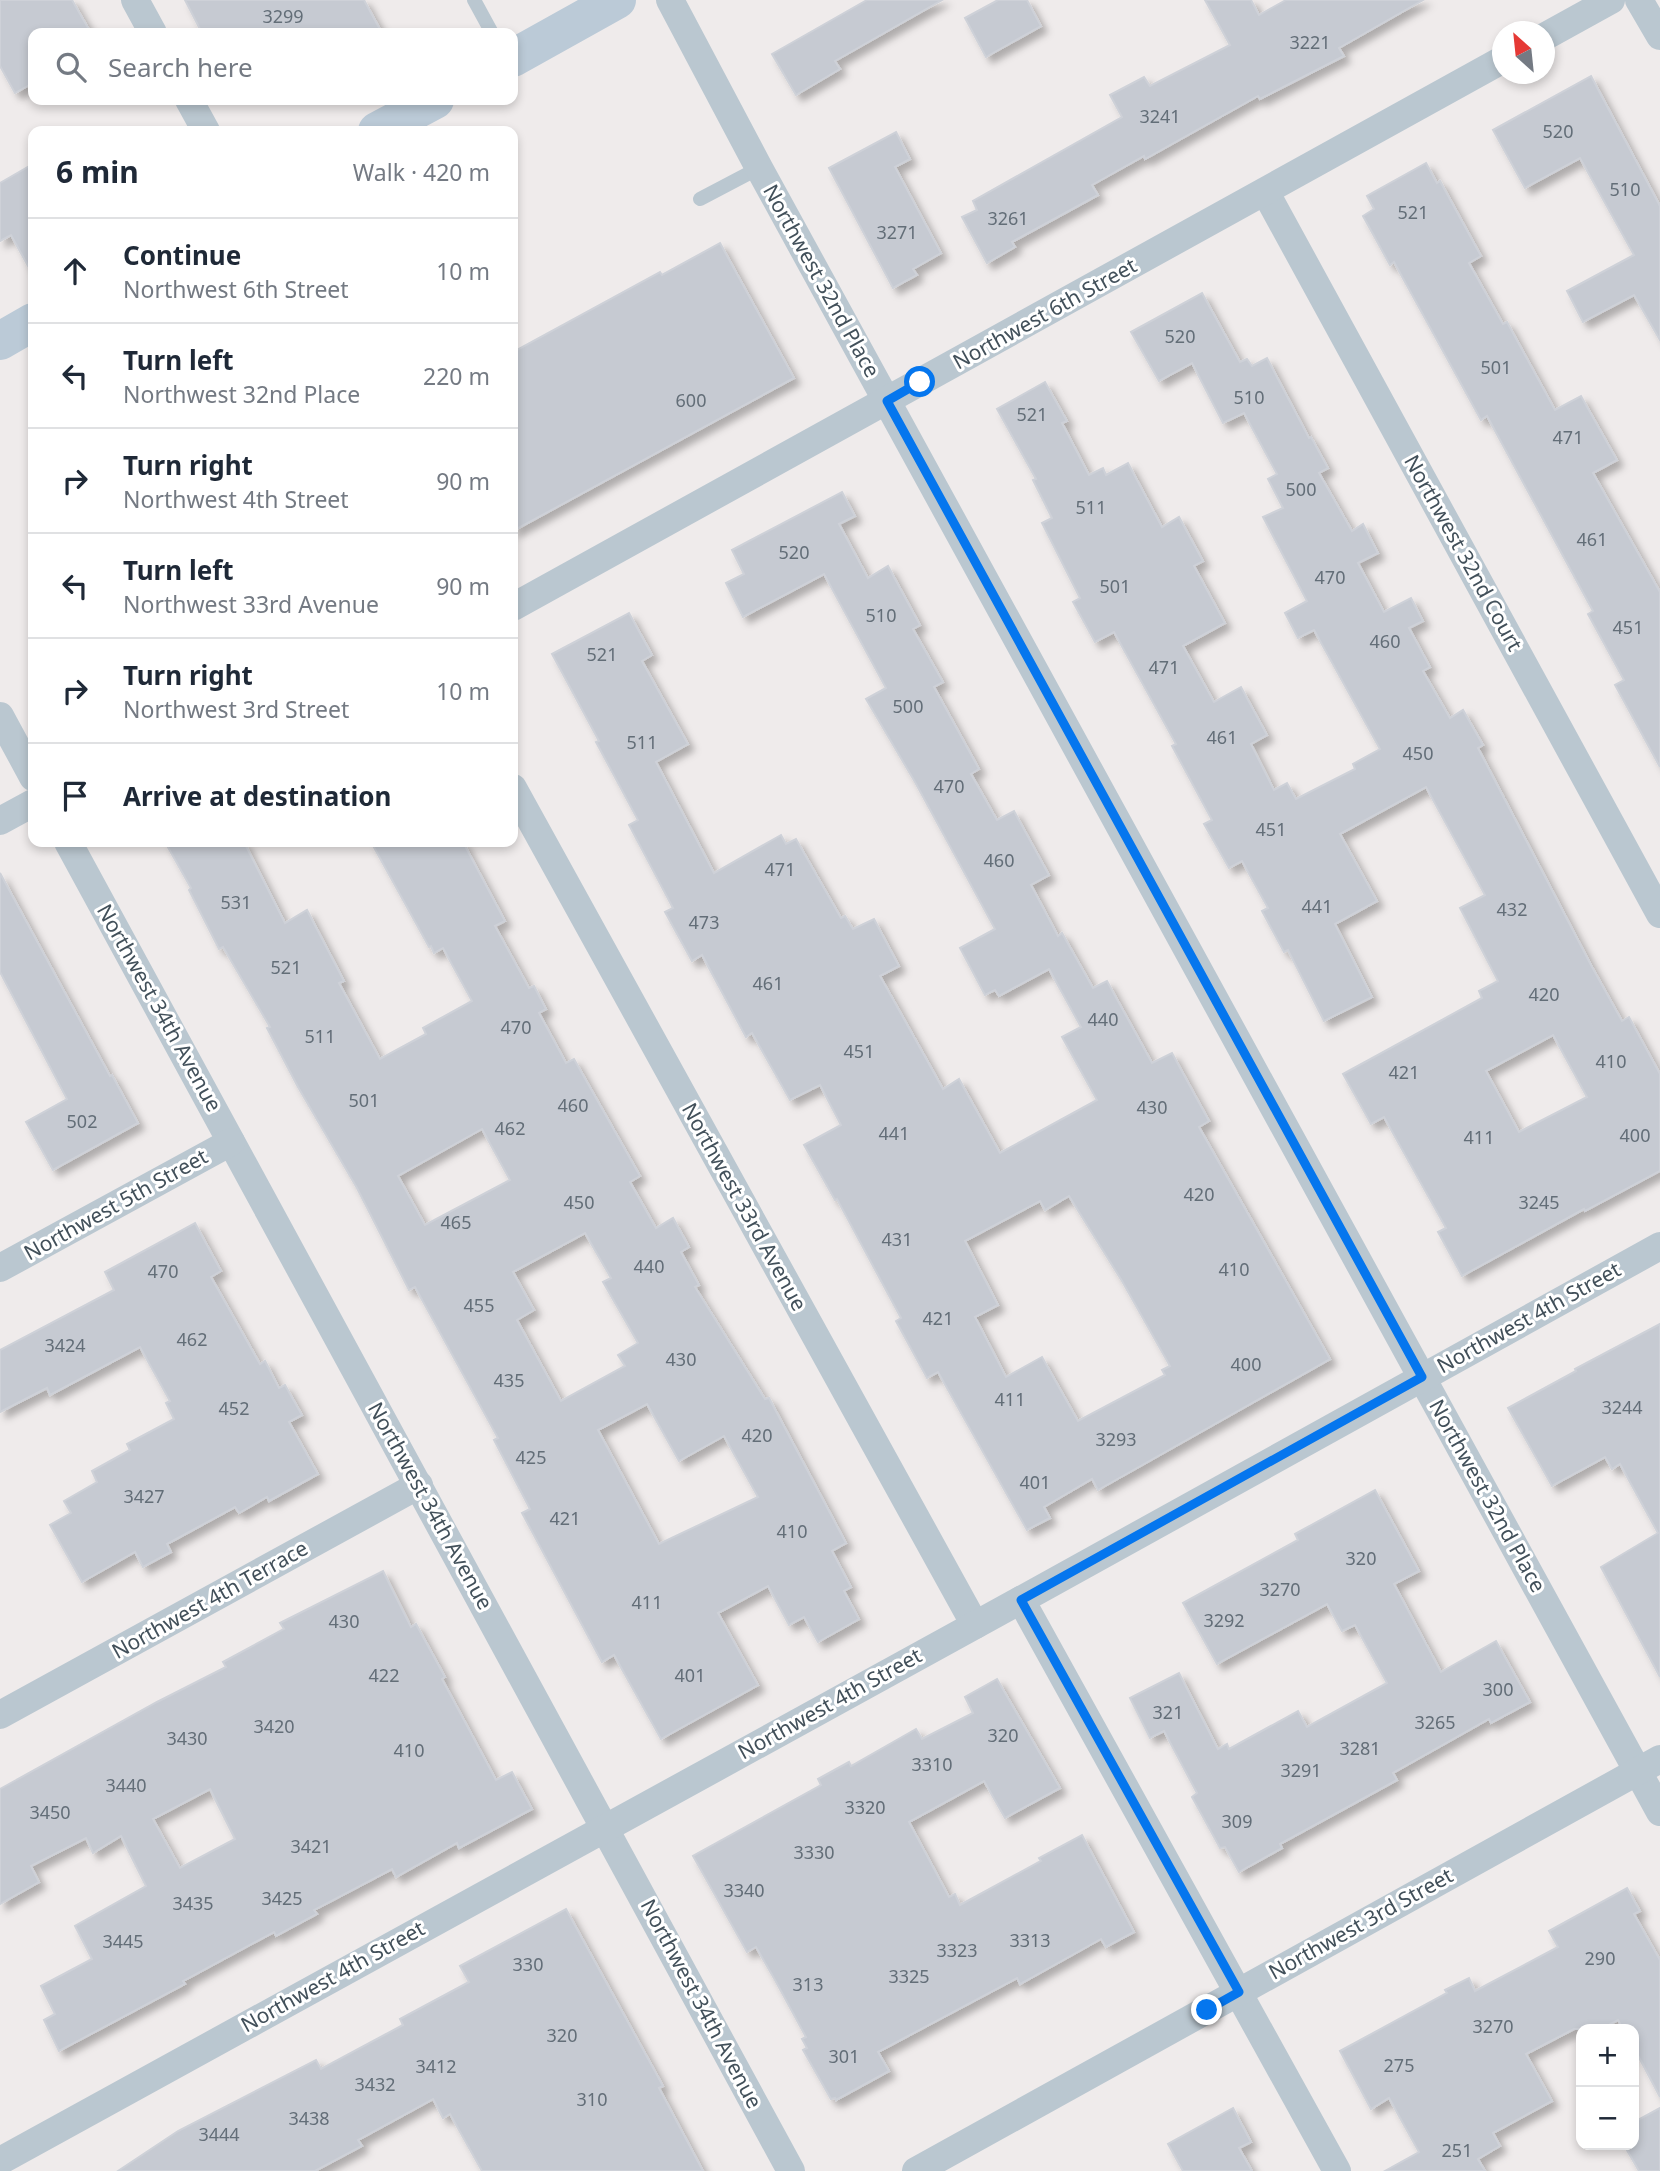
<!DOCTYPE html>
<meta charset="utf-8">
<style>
body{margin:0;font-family:"Noto Sans",sans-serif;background:#f6f6f7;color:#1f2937}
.controls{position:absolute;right:21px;bottom:21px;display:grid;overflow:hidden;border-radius:14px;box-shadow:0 4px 10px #0003}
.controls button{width:63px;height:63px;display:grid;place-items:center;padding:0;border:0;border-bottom:2px solid #e0e1e3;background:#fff;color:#1f2937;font:35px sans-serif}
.compass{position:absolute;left:1492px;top:21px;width:63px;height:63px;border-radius:50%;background:#fff;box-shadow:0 4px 10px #0003;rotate:333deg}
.stop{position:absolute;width:21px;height:21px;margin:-16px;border:5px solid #0576ee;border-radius:50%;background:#fff}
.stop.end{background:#0576ee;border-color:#fff;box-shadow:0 2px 7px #0008}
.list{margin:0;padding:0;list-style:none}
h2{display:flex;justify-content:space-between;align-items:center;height:91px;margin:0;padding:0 28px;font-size:30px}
h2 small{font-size:23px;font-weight:400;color:#747a83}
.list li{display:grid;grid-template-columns:46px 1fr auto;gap:21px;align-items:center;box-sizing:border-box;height:105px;padding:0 28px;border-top:2px solid #e0e1e3}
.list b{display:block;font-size:26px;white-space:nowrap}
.list p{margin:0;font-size:23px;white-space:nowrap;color:#747a83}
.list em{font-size:23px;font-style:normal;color:#747a83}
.icon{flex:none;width:38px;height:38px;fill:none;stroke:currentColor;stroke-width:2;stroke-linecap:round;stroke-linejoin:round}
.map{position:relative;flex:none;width:1660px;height:2171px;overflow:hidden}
.search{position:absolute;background:#fff;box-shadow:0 4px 10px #0003;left:28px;top:28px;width:490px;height:77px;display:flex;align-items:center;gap:18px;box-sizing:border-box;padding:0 24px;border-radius:14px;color:#747a83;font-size:26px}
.panel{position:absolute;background:#fff;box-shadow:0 4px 10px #0003;left:28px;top:126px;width:490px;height:721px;border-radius:14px}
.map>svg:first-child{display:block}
.building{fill:#c6cad2;stroke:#ced1d8;stroke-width:2;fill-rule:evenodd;filter:url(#shadow)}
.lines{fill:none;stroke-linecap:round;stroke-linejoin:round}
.lane{stroke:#bac7d0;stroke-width:14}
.street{stroke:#bac7d0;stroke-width:28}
.secondary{stroke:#bbcad7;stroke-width:38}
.route{stroke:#0576ee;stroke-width:9}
.labels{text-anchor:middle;stroke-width:6;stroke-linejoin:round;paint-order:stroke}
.number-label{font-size:18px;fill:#636e78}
.street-label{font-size:21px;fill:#42505a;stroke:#fff}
</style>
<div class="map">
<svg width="1660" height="2171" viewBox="0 0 1660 2171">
<defs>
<filter id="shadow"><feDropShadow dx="6" dy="6" stdDeviation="3.5" flood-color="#0004"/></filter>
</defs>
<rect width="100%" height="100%" fill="#efebeb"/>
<g class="building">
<path d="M0 0H72L91 33H33V83L15 93 0 66Z"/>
<path d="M185 0H364L382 33H202Z"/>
<path d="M867 0H942L835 61 840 69 796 95 772 54Z"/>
<path d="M998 0H1027L1041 26 986 57 965 18Z"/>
<path d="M1205 0H1251L1259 15 1286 0H1423L1339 48 1344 56 1260 99 1258 96 1145 159 1144 156 1092 185 1098 195 1012 242 1015 247 987 263 962 217 977 210 973 201 1122 117 1110 95 1144 77 1150 86 1230 45Z"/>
<path d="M1591 76 1660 206V340L1634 295 1583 322 1567 291 1634 255 1580 158 1525 188 1493 130Z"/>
<path d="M896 132 910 159 895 167 941 253 913 269 917 275 893 288 829 168Z"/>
<path d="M1426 163 1437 183 1440 181 1481 256 1469 263 1503 324 1507 322 1555 410 1581 396 1617 460 1593 473 1660 592V767L1615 685 1624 680 1588 614 1593 611 1487 416 1481 420 1394 262 1390 265 1363 216 1374 209 1367 196Z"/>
<path d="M33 164V275L11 235 0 241V183Z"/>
<path d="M720 243 794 378 513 531V352L660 272 662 275Z"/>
<path d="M1202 293 1240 362 1247 359 1252 366 1267 358 1309 438 1311 437 1328 468 1319 473 1352 531 1363 524 1378 553 1358 563 1384 612 1411 598 1423 621 1409 628 1430 667 1423 671 1450 718 1463 710 1483 745 1478 748 1592 967 1622 1021 1629 1017 1660 1074V1171L1585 1211 1584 1209 1462 1276 1438 1232 1446 1228 1384 1117 1371 1124 1343 1074 1482 998 1479 991 1498 981 1460 908 1485 895 1426 787 1340 834 1377 901 1335 924 1372 997 1324 1021 1288 950 1284 952 1262 911 1268 908 1242 861 1229 868 1204 824 1212 820 1172 746 1176 744 1114 632 1095 642 1073 602 1080 598 1042 523 1052 518 1033 480 1036 479 997 409 1045 382 1067 421 1062 423 1089 475 1103 468 1106 475 1128 463 1162 527 1179 517 1203 561 1194 566 1225 623 1183 646 1214 702 1241 687 1267 735 1251 744 1274 790 1287 783 1296 799 1355 769 1353 764 1380 749 1314 630 1298 638 1285 613 1307 601 1263 517 1283 508 1268 479 1277 474 1244 413 1223 423 1192 363 1159 381 1131 332ZM1553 1035 1587 1097 1519 1132 1486 1071Z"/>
<path d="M842 492 855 516 839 524 868 578 888 566 920 625 913 629 943 682 934 687 979 769 971 774 997 820 1014 811 1049 875 1031 885 1058 936 1062 933 1093 988 1107 981 1152 1063 1172 1053 1209 1121 1199 1127 1330 1359 1098 1490 1092 1479 1044 1507 1050 1518 1027 1530 938 1372 927 1378 896 1321 901 1318 837 1199 835 1200 804 1145 841 1125 820 1085 790 1100 752 1033 746 1037 702 955 692 961 665 912 673 908 629 825 638 820 596 742 599 741 552 654 629 613 652 655 642 661 688 744 656 762 714 873 781 835 786 844 796 839 841 918 845 916 853 929 874 919 899 966 880 976 943 1089 959 1079 1000 1153 1097 1100 1062 1037 1081 1027 1049 969 999 996 995 990 985 995 960 948 995 929 915 782 866 699 886 688 824 574 743 617 726 583 744 574 732 550ZM1069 1196 1122 1281 1170 1366 1162 1370 1165 1375 1078 1421 1042 1357 1006 1377 975 1317 998 1305 965 1241 1040 1201 1045 1210Z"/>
<path d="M165 842H244L285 923 307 910 344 981 339 983 380 1059 426 1034 423 1028 472 1001 443 948 434 953 431 946 429 947 371 842H463L505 921 495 926 529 988 534 986 546 1009 539 1013 566 1063 574 1059 640 1176 630 1182 656 1228 673 1218 689 1247 681 1252 699 1285 695 1287 765 1399 769 1398 846 1543 832 1551 851 1587 844 1591 859 1619 818 1642 804 1617 789 1625 768 1586 718 1613 758 1685 661 1739 614 1655 602 1662 522 1513 530 1509 494 1440 498 1438 415 1287 409 1290 357 1188 298 1087 267 1028 270 1027 223 947 219 949 189 890 191 888ZM482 1129 510 1180 425 1225 398 1176ZM585 1233 611 1278 603 1282 638 1343 618 1355 625 1366 561 1401 517 1320 534 1310 513 1272ZM647 1404 679 1461 724 1436 758 1497 659 1544 598 1430Z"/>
<path d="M0 873 110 1076 112 1075 138 1123 53 1170 26 1122 67 1099 0 972Z"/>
<path d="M195 1223 221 1271 211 1277 260 1364 265 1361 279 1388 285 1385 302 1415 289 1422 318 1474 269 1501 267 1497 239 1513 235 1507 167 1544 171 1552 143 1567 135 1552 82 1582 50 1525 71 1513 64 1501 97 1482 92 1471 130 1450 127 1444 174 1419 166 1403 170 1401 140 1347 50 1395 47 1388 0 1412V1350L114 1290 105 1272Z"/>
<path d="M1660 1324V1677L1601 1567 1658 1533 1620 1464 1612 1469 1605 1457 1552 1486 1508 1408 1576 1371 1575 1369Z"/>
<path d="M1375 1490 1419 1571 1394 1584 1441 1672 1496 1641 1530 1702 1491 1723 1489 1719 1393 1773 1397 1780 1280 1844 1282 1848 1239 1872 1225 1847 1220 1848 1192 1797 1197 1793 1164 1731 1150 1738 1130 1698 1179 1673 1218 1749 1227 1744 1229 1749 1298 1711 1307 1727 1387 1683 1355 1625 1342 1631 1327 1604 1217 1664 1183 1603 1298 1540 1295 1534Z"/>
<path d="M383 1571 411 1627 416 1624 445 1677 442 1679 496 1780 512 1772 532 1809 459 1848 457 1843 396 1877 392 1869 314 1910 317 1914 276 1936 274 1932 183 1981 185 1984 59 2051 44 2020 55 2014 41 1986 92 1959 75 1926 146 1886 121 1836 93 1853 86 1838 31 1866 39 1882 0 1904V1789L157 1702 226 1667 223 1662 284 1629 280 1623ZM210 1789 235 1839 180 1868 153 1819Z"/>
<path d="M997 1679 1060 1788 1005 1818 984 1781 909 1822 949 1897 955 1894 960 1905 1041 1861 1039 1858 1082 1835 1134 1932 1106 1947 1101 1939 1020 1984 1017 1978 878 2052 889 2071 836 2100 835 2098 831 2099 803 2050 807 2048 802 2039 806 2037 775 1980 756 1947 747 1952 693 1856 821 1785 818 1779 849 1762 851 1766 916 1729 922 1739 973 1713 965 1697Z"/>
<path d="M1627 1888 1640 1911 1634 1914 1660 1960V2097L1634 2048V2029H1623L1618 2020 1601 2029H1574L1526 2054 1552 2101 1493 2133 1500 2146 1478 2159 1485 2171H1385L1419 2152 1389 2098 1371 2109 1340 2051 1447 1993 1445 1990 1469 1978 1475 1991 1558 1947 1549 1931Z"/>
<path d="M566 1909 663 2086 659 2088 703 2171H482L450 2114 443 2118 433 2099 358 2140 362 2146 315 2171H118L178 2131 316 2060 321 2069 403 2025 400 2019 469 1982 460 1966Z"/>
<path d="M1233 2108 1251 2142 1239 2148 1252 2171H1183L1168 2144Z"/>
<path d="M1660 2108V2171H1639L1624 2145H1634V2122Z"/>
</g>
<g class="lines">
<g class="lane">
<path d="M474 0 492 33"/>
<path d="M700 199 759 168"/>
</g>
<g class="street">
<path d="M135 0 153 33"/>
<path d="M670 0 759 168 1660 1812"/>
<path d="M1639 0 1660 36"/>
<path d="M1544 37 1611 0"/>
<path d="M189 100 206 131"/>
<path d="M1266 193 1660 914"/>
<path d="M513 607 1502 60"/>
<path d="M0 716 33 777"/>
<path d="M513 788 975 1625"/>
<path d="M0 821 33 803"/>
<path d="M68 842 791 2171"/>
<path d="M0 1268 231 1142"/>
<path d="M1021 1600 1337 2171"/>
<path d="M0 1715 419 1485"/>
<path d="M0 2161 1039 1590 1660 1246"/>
<path d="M916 2171 1660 1759"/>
</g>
<g class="secondary">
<path d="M513 58 617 0"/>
<path d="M377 131 435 100"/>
<path d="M0 341 33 322"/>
</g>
</g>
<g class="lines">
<path class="route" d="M920 382 887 401 1422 1377 1021 1600 1239 1992 1207 2010"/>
</g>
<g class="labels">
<g class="number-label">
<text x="283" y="23">3299</text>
<text x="1310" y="49">3221</text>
<text x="1160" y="123">3241</text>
<text x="1558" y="138">520</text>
<text x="1625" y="196">510</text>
<text x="1413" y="219">521</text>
<text x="1008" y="225">3261</text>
<text x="897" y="239">3271</text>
<text x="1180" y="343">520</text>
<text x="1496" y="374">501</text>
<text x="1249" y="404">510</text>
<text x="691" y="407">600</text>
<text x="1032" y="421">521</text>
<text x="1568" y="444">471</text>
<text x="1301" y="496">500</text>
<text x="1091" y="514">511</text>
<text x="1592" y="546">461</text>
<text x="794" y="559">520</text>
<text x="1330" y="584">470</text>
<text x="1115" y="593">501</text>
<text x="881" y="622">510</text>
<text x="1628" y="634">451</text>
<text x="1385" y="648">460</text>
<text x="602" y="661">521</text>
<text x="1164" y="674">471</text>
<text x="908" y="713">500</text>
<text x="1222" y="744">461</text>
<text x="642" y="749">511</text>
<text x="1418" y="760">450</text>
<text x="949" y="793">470</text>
<text x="1271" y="836">451</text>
<text x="999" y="867">460</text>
<text x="780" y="876">471</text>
<text x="236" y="909">531</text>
<text x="1317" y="913">441</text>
<text x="1512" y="916">432</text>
<text x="704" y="929">473</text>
<text x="286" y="974">521</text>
<text x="768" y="990">461</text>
<text x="1544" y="1001">420</text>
<text x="1103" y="1026">440</text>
<text x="516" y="1034">470</text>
<text x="320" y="1043">511</text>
<text x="859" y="1058">451</text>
<text x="1611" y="1068">410</text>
<text x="1404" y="1079">421</text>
<text x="364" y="1107">501</text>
<text x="573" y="1112">460</text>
<text x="1152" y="1114">430</text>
<text x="82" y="1128">502</text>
<text x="510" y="1135">462</text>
<text x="894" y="1140">441</text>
<text x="1635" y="1142">400</text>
<text x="1479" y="1144">411</text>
<text x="1199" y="1201">420</text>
<text x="579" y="1209">450</text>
<text x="1539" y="1209">3245</text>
<text x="456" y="1229">465</text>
<text x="897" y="1246">431</text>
<text x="649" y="1273">440</text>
<text x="1234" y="1276">410</text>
<text x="163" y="1278">470</text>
<text x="479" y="1312">455</text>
<text x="938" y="1325">421</text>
<text x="192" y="1346">462</text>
<text x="65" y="1352">3424</text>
<text x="681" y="1366">430</text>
<text x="1246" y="1371">400</text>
<text x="509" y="1387">435</text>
<text x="1010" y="1406">411</text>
<text x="1622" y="1414">3244</text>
<text x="234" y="1415">452</text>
<text x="757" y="1442">420</text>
<text x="1116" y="1446">3293</text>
<text x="531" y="1464">425</text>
<text x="1035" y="1489">401</text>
<text x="144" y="1503">3427</text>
<text x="565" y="1525">421</text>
<text x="792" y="1538">410</text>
<text x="1361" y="1565">320</text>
<text x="1280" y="1596">3270</text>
<text x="647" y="1609">411</text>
<text x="1224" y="1627">3292</text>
<text x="344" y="1628">430</text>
<text x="384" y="1682">422</text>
<text x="690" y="1682">401</text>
<text x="1498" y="1696">300</text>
<text x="1168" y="1719">321</text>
<text x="1435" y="1729">3265</text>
<text x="274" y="1733">3420</text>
<text x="1003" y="1742">320</text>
<text x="187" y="1745">3430</text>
<text x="1360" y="1755">3281</text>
<text x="409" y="1757">410</text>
<text x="932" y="1771">3310</text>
<text x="1301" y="1777">3291</text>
<text x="126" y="1792">3440</text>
<text x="865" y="1814">3320</text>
<text x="50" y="1819">3450</text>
<text x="1237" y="1828">309</text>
<text x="311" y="1853">3421</text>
<text x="814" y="1859">3330</text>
<text x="744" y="1897">3340</text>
<text x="282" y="1905">3425</text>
<text x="193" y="1910">3435</text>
<text x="1030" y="1947">3313</text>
<text x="123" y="1948">3445</text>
<text x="957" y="1957">3323</text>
<text x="1600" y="1965">290</text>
<text x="528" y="1971">330</text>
<text x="909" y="1983">3325</text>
<text x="808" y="1991">313</text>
<text x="1493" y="2033">3270</text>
<text x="562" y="2042">320</text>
<text x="844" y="2063">301</text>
<text x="1399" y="2072">275</text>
<text x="436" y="2073">3412</text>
<text x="375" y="2091">3432</text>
<text x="592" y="2106">310</text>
<text x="309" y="2125">3438</text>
<text x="219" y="2141">3444</text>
<text x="1457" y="2157">251</text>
</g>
<g class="street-label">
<text transform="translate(821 281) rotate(61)" y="7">Northwest 32nd Place</text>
<text transform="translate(1045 314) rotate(-29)" y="7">Northwest 6th Street</text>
<text transform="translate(1463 553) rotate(61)" y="7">Northwest 32nd Court</text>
<text transform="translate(159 1008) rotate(61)" y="7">Northwest 34th Avenue</text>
<text transform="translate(116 1205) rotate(-29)" y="7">Northwest 5th Street</text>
<text transform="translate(744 1207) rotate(61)" y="7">Northwest 33rd Avenue</text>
<text transform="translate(1529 1318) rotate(-29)" y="7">Northwest 4th Street</text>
<text transform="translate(1487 1496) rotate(61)" y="7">Northwest 32nd Place</text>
<text transform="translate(430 1506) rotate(61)" y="7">Northwest 34th Avenue</text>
<text transform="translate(210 1600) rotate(-29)" y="7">Northwest 4th Terrace</text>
<text transform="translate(830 1704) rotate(-29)" y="7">Northwest 4th Street</text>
<text transform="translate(1361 1924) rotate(-29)" y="7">Northwest 3rd Street</text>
<text transform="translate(333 1977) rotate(-29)" y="7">Northwest 4th Street</text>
<text transform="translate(701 2004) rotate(62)" y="7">Northwest 34th Avenue</text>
</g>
</g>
</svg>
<div class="controls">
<button>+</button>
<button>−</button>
</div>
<svg class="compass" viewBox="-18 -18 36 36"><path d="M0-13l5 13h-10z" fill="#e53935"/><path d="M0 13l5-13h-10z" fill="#747a83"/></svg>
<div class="stop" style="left:920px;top:382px"></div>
<div class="stop end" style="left:1207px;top:2010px"></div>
<div class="search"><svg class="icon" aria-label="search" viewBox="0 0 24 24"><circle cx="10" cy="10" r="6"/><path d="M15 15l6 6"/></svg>Search here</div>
<section class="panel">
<h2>6 min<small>Walk · 420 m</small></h2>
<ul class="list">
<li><svg class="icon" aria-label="ahead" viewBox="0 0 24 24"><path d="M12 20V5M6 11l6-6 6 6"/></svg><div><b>Continue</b><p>Northwest 6th Street</p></div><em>10 m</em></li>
<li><svg class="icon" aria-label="left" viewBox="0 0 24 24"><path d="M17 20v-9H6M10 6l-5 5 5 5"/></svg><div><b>Turn left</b><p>Northwest 32nd Place</p></div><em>220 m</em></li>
<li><svg class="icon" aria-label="right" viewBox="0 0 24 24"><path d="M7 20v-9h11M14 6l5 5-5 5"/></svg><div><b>Turn right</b><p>Northwest 4th Street</p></div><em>90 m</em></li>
<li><svg class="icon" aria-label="left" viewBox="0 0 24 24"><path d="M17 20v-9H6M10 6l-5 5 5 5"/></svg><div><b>Turn left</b><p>Northwest 33rd Avenue</p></div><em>90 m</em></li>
<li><svg class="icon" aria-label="right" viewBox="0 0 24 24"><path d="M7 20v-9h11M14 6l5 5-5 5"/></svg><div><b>Turn right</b><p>Northwest 3rd Street</p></div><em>10 m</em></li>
<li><svg class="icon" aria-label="arrive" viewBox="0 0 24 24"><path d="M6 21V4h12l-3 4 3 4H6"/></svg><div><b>Arrive at destination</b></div></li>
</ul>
</section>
</div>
